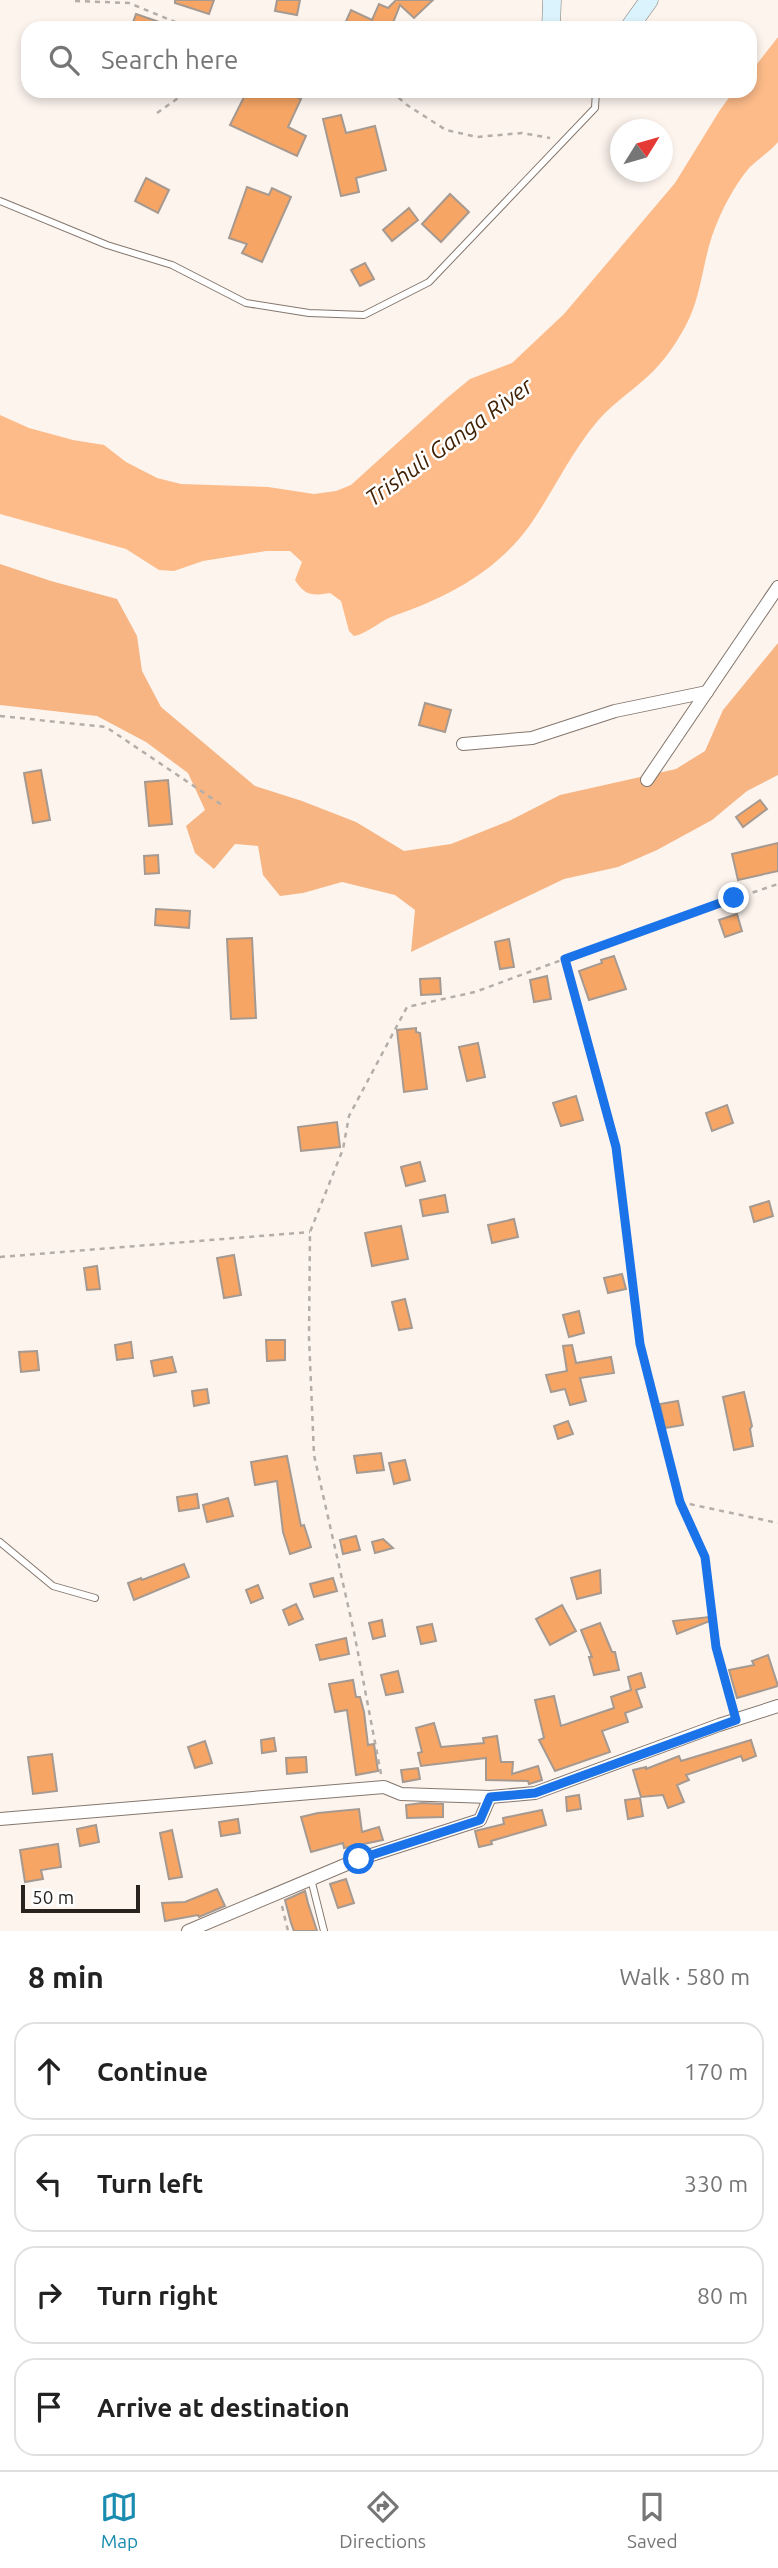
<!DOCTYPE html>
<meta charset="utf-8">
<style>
body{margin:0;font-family:Ubuntu,sans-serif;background:#f6f6f6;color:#222}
.compass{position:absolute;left:610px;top:119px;width:63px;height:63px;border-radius:50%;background:#fff;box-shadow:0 4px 10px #0003;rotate:53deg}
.scale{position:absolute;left:21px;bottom:18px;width:119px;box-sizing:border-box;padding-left:7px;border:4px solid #28231f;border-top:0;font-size:19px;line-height:24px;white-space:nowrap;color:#28231f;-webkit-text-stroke:5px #fff;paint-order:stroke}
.stop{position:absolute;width:21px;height:21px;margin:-16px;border:5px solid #1a73e8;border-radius:50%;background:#fff}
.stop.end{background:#1a73e8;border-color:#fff;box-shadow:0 2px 7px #0008}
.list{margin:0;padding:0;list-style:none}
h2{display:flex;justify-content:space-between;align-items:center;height:91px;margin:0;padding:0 28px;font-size:30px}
h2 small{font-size:23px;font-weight:400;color:#767676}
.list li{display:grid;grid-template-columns:46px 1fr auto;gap:21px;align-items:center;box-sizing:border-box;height:98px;margin:0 14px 14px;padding:0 14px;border:2px solid #e0e0e0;border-radius:21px}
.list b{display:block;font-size:26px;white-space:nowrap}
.list em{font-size:23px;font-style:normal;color:#767676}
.icon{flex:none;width:38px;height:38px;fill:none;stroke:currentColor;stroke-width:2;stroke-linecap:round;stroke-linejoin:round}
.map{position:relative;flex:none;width:778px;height:1931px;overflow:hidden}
.search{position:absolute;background:#fff;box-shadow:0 4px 10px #0003;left:21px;right:21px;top:21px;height:77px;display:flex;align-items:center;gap:18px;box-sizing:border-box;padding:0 24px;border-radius:21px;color:#767676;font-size:26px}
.sheet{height:539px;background:#fff}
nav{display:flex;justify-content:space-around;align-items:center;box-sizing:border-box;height:98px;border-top:2px solid #e0e0e0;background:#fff;font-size:19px;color:#767676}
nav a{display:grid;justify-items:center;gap:4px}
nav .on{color:#1a8cb0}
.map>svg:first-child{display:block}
.forest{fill:#f6b583}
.water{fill:#fcbb89}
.building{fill:#f6a565;stroke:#a69990;stroke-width:2}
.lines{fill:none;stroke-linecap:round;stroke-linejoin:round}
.lane-casing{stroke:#84776e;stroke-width:8}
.street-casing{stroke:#84776e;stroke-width:14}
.secondary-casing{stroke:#84776e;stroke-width:19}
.path{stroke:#b5aea8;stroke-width:2.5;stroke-dasharray:5 5;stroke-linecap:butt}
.lane{stroke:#fff;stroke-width:6}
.street{stroke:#fff;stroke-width:12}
.secondary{stroke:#daf3fd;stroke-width:18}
.route{stroke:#1a73e8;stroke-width:9}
.labels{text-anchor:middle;stroke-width:5;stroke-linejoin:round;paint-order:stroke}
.water-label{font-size:23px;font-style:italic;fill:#412205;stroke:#fff}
</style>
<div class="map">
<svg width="778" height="1931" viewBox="0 0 778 1931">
<rect width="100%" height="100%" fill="#fdf4ee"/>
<path class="forest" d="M0 564 51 581 117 599 137 636 142 671 161 707 255 786 302 801 356 822 404 851 451 844 511 820 560 795 676 769 705 751 723 710 778 643V775L747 791 712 820 657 850 618 867 564 879 411 952 415 910 395 895 342 882 303 893 280 896 263 875 258 846 235 844 214 869 195 853 186 826 205 810 188 773 146 742 97 716 0 705Z"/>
<path class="water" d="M778 37V142C770 152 759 158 750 167 734 185 720 213 712 236 702 266 701 298 685 327 673 349 659 368 639 384 624 397 609 407 596 423 570 454 553 492 530 525 497 571 448 597 396 615 381 620 367 634 354 636L349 631 341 601 330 593C313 596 305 596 295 580L302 562 290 551H266L203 561 174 571 159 570 126 549 0 514V415L29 428 73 440 104 445 126 462 157 478 181 484 268 487 314 494 336 491 351 485 447 398 470 379 512 363 564 314 675 183 720 110 734 91H750V73Z"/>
<g class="building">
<path d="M175 0H214L209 14 175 3Z"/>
<path d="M277 0H300L297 15 275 11Z"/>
<path d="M396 0H433L414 18 400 5 391 28H343L351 10 372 20 379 4 388 8Z"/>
<path d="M136 14 171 26 170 28H131Z"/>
<path d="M247 91H285L301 99 288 127 306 136 297 156 230 125Z"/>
<path d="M341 115 346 133 375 126 386 170 356 178 359 192 341 196 323 119Z"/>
<path d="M146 178 169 190 158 213 135 201Z"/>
<path d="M247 187 269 195 272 188 291 197 262 262 242 253 247 244 229 238Z"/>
<path d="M450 194 469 212 441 242 422 224Z"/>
<path d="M409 208 418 220 392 241 383 230Z"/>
<path d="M365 263 374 279 360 286 351 270Z"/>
<path d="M425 703 451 710 445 732 419 725Z"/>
<path d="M41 770 50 820 33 823 24 773Z"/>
<path d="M168 780 172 824 149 826 145 782Z"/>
<path d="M760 800 767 809 743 827 736 817Z"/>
<path d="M778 843V871L738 880 732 854Z"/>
<path d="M158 855 159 873 145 874 144 856Z"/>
<path d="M156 909 190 911 189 928 155 925Z"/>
<path d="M737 914 742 931 725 937 719 920Z"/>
<path d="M252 938 256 1018 231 1019 227 939Z"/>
<path d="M509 939 514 967 500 969 495 942Z"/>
<path d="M614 956 626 989 589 1000 579 971 602 963 601 960Z"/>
<path d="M547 976 551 999 534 1002 530 980Z"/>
<path d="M440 978 441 994 421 995 420 979Z"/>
<path d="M416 1028V1032L420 1033 427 1089 404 1092 397 1030Z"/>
<path d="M478 1043 485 1077 467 1081 459 1047Z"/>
<path d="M576 1096 583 1120 561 1126 553 1103Z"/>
<path d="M727 1105 733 1123 712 1131 706 1113Z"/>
<path d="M337 1122 340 1147 301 1151 298 1127Z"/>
<path d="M420 1162 425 1181 406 1186 401 1167Z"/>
<path d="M445 1195 448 1212 423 1216 420 1200Z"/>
<path d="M769 1201 773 1216 754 1222 750 1207Z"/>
<path d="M514 1219 518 1237 492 1243 488 1225Z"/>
<path d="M401 1226 408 1259 372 1266 365 1233Z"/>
<path d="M234 1255 241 1295 224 1298 217 1258Z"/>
<path d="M97 1266 100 1289 87 1290 84 1268Z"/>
<path d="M622 1274 626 1289 608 1293 604 1278Z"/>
<path d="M405 1299 412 1328 399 1330 392 1302Z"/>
<path d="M579 1311 584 1333 569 1337 563 1315Z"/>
<path d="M266 1340H285V1360L267 1361Z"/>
<path d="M131 1342 133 1358 117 1360 115 1345Z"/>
<path d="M572 1345 576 1363 611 1357 614 1373 580 1378 586 1401 570 1405 565 1389 551 1392 546 1375 567 1371 563 1346Z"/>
<path d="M37 1351 39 1370 21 1372 19 1352Z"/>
<path d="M172 1357 176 1372 154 1376 151 1361Z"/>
<path d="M207 1389 209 1403 194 1406 192 1391Z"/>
<path d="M744 1392 752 1426 750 1429 753 1446 734 1450 723 1397Z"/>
<path d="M678 1401 683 1425 665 1428 660 1404Z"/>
<path d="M568 1421 573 1434 558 1439 554 1426Z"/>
<path d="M381 1453 384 1470 357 1473 354 1456Z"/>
<path d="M287 1456 301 1526 304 1525 311 1547 290 1554 283 1532 277 1481 255 1485 251 1462Z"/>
<path d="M405 1460 410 1480 394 1484 389 1463Z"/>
<path d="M197 1494 199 1508 179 1511 177 1497Z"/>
<path d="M228 1498 233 1516 207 1522 203 1505Z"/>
<path d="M356 1536 360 1550 343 1554 340 1540Z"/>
<path d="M383 1539 393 1548 375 1553 372 1542Z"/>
<path d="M184 1564 189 1577 134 1600 128 1583 141 1578 142 1580Z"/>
<path d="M600 1570 601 1593 577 1599 571 1578Z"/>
<path d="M333 1578 337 1591 314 1597 310 1584Z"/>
<path d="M258 1585 263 1598 251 1603 246 1590Z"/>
<path d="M296 1604 303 1619 289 1625 283 1610Z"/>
<path d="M562 1605 576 1631 550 1645 536 1619Z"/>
<path d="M709 1617 710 1621 677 1634 673 1621Z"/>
<path d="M382 1620 385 1636 373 1639 369 1623Z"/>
<path d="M600 1623 612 1652H615L619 1670 594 1675 589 1657H592L581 1630Z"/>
<path d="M432 1624 436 1641 421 1644 417 1627Z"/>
<path d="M346 1638 349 1654 320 1660 316 1645Z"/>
<path d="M768 1655 778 1686 737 1698 729 1670 754 1665 752 1661Z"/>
<path d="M398 1671 403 1692 386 1695 381 1675Z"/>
<path d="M641 1673 645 1687 636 1690 642 1707 625 1713 628 1722 602 1731 610 1752 555 1771 539 1740 544 1738 535 1700 554 1696 561 1726 614 1708 611 1697 631 1690 628 1677Z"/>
<path d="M353 1680 356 1697H360L364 1712 368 1745 374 1744 378 1771 356 1775 347 1710 335 1712 329 1684Z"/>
<path d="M434 1723 441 1747 484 1743 483 1738 497 1736 501 1762H513L512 1774 538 1766 542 1780 529 1784 528 1781 486 1780V1758L421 1766 418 1753 422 1752 416 1728Z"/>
<path d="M274 1738 276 1751 262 1753 261 1740Z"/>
<path d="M751 1740 756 1756 743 1761 741 1756 686 1775 689 1780 677 1785 684 1802 668 1808 663 1795 641 1797 633 1770 646 1767V1769L679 1756 681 1761Z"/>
<path d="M205 1741 212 1763 195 1768 188 1747Z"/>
<path d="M52 1754 57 1791 33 1794 28 1757Z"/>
<path d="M306 1757 307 1772 287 1774 286 1758Z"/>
<path d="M418 1768 420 1779 403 1782 401 1770Z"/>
<path d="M579 1795 581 1809 567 1811 566 1797Z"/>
<path d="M640 1798 643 1816 628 1819 625 1800Z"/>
<path d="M422 1803 443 1804V1817L407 1818 406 1805Z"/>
<path d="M359 1809 362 1832 379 1827 383 1840 344 1848 343 1843 311 1852 301 1817 318 1813Z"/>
<path d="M542 1810 546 1825 491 1841 492 1844 479 1847 475 1831 504 1824 503 1818Z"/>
<path d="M238 1819 240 1833 221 1836 219 1822Z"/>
<path d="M96 1825 99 1842 80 1846 77 1829Z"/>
<path d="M172 1830 182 1877 169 1879 160 1833Z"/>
<path d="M58 1844 61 1867 41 1870 43 1879 25 1882 20 1850Z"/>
<path d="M346 1879 354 1903 338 1908 330 1884Z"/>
<path d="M217 1889 225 1906 199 1917 198 1915 165 1921 162 1903 185 1902Z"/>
<path d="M305 1891 308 1903 317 1931H294L291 1923 285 1900Z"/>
</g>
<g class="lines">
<defs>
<g id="lane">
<path d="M0 201 107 245 172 265 246 303 309 313 364 315 429 282 595 108 596 91"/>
<path d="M0 1542 53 1586 95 1598"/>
<path d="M311 1879 324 1931"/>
</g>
<g id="street">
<path d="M463 744 532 738 615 711 707 692"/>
<path d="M647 780 778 587"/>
<path d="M0 1819 384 1787 401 1794 490 1797 535 1793 719 1725 778 1706"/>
<path d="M188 1931 359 1859 480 1820 490 1797"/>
</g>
<g id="secondary">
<path d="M551 28 552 0"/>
<path d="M629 28 649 0"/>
</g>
</defs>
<use href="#lane" class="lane-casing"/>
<use href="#street" class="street-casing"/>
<use href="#secondary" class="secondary-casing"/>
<g class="path">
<path d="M75 1 129 3 190 28"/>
<path d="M391 91 407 105 446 130 477 137 522 133 550 138"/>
<path d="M157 113 188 91"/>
<path d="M0 716 106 727 222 805"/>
<path d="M565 959 616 1147 640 1344 680 1502 705 1557 716 1647 732 1708"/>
<path d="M0 1257 310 1232"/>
<path d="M680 1502 778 1523"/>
<path d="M381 1774 354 1632 314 1455 309 1337 310 1232 343 1149 349 1116 407 1007 475 992 659 924 778 884"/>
<path d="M282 1906 288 1931"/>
</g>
<use href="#lane" class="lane"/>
<use href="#street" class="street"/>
<use href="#secondary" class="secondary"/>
</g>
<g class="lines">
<path class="route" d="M359 1859 480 1820 490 1797 535 1793 736 1720 716 1647 705 1557 680 1502 640 1344 616 1147 565 959 734 898"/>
</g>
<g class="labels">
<g class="water-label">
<text transform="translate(449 442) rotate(-36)" y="8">Trishuli Ganga River</text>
</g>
</g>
</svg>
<svg class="compass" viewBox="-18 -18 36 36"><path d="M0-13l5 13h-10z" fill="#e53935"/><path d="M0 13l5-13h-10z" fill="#767676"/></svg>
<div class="scale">50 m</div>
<div class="stop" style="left:359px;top:1859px"></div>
<div class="stop end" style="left:734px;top:898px"></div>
<div class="search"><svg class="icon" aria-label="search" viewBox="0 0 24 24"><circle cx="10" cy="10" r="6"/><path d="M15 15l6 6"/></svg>Search here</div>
</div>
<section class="sheet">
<h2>8 min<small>Walk · 580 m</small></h2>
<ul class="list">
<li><svg class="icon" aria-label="ahead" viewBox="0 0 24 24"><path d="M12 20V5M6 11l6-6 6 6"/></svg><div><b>Continue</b></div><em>170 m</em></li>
<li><svg class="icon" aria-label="left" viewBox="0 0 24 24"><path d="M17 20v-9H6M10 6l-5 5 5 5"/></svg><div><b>Turn left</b></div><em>330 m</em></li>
<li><svg class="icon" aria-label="right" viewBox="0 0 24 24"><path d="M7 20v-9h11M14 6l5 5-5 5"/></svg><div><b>Turn right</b></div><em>80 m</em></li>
<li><svg class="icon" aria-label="arrive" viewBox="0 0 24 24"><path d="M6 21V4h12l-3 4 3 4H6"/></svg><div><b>Arrive at destination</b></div></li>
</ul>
</section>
<nav>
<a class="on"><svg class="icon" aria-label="map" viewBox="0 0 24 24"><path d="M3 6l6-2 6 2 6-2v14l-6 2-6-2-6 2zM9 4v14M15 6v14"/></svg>Map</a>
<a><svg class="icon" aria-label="directions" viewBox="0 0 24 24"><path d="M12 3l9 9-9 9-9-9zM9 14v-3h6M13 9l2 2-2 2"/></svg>Directions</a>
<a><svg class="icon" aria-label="saved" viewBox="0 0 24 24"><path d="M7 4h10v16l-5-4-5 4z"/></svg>Saved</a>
</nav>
